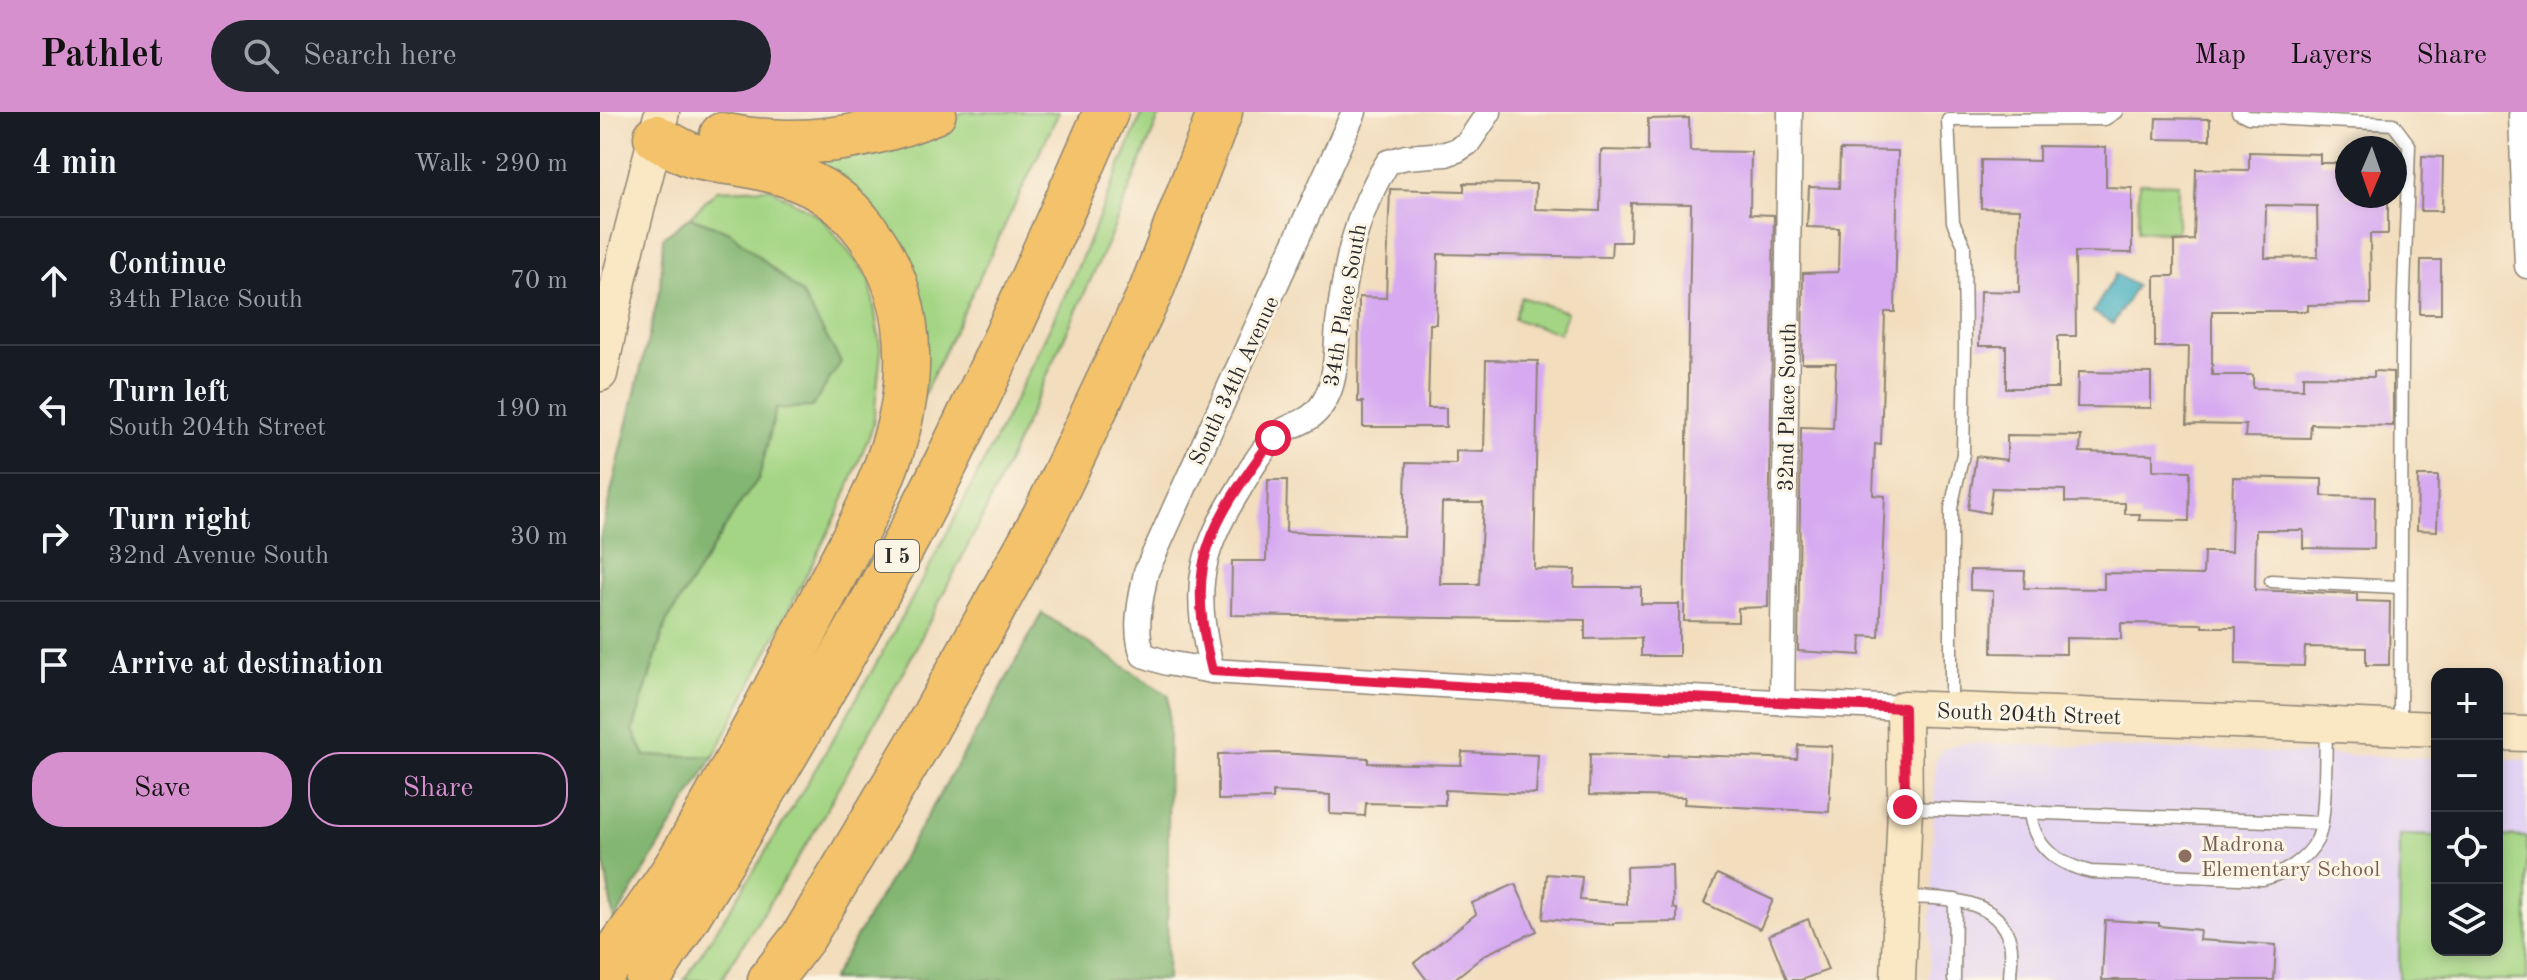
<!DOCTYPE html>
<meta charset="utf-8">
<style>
body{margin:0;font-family:"Old Standard TT",serif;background:#20242c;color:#f1f3f6}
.controls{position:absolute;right:24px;bottom:24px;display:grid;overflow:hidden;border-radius:16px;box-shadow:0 4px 12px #0003}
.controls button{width:72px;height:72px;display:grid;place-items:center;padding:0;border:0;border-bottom:2px solid #363941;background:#171b24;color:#f1f3f6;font:40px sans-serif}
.compass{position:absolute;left:1735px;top:24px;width:72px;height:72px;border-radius:50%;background:#171b24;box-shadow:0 4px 12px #0003;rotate:182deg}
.stop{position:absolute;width:24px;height:24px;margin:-18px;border:6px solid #e11d48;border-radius:50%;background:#fff}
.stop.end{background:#e11d48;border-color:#fff;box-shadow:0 2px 8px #0008}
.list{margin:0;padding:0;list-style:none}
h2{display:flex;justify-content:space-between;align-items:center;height:104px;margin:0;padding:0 32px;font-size:34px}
h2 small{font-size:26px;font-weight:400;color:#9ea1a6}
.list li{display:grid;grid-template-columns:52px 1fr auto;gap:24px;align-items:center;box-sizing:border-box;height:128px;padding:0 32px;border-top:2px solid #363941}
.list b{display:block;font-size:30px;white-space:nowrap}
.list p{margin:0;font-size:26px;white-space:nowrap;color:#9ea1a6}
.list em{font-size:26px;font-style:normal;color:#9ea1a6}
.actions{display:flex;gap:16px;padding:24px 32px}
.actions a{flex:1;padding:18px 0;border:2px solid #d690ce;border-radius:32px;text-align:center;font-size:28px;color:#d690ce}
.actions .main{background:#d690ce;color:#111}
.icon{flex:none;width:44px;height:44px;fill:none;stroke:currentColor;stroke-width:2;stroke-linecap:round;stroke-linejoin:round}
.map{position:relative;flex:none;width:1927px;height:868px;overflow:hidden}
header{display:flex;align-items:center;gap:48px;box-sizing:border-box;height:112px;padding:0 40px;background:#d690ce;color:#111}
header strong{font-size:38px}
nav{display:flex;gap:44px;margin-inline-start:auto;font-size:28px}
.search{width:560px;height:72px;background:#20242c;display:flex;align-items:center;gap:20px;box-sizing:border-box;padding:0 28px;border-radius:44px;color:#9ea1a6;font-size:30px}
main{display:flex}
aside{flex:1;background:#171b24}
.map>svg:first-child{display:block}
.built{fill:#e3d3f3}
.green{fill:#a4d584;stroke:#688058;stroke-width:2}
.forest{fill:#83b672;stroke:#57704e;stroke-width:2}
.water{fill:#43afc0;stroke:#376d76;stroke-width:2}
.building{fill:#d6a9f1;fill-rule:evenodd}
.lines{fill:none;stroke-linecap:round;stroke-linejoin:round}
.lane-casing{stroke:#8e8474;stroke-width:15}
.street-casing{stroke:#8e8474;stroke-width:27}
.secondary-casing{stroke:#8e8474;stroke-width:37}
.highway-casing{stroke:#8e8474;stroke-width:47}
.lane{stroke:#fff;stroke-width:12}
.street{stroke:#fff;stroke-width:24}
.secondary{stroke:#fae7c3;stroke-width:34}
.highway{stroke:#f3c26a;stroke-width:44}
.route{stroke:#e11d48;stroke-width:10}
.education-dot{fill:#8d6e63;stroke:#fcf5e5;stroke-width:3}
.labels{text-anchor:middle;stroke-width:6;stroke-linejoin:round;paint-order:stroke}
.shield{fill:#fcf5e5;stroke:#6a6863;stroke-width:2}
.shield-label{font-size:20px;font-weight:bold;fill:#2b2b2b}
.street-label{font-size:22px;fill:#2b2b2b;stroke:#fcf5e5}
.education-label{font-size:22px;fill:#785e54;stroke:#fcf5e5;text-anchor:start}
</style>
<header>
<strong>Pathlet</strong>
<div class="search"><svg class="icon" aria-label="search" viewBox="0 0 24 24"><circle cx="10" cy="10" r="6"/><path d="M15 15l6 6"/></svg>Search here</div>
<nav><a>Map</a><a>Layers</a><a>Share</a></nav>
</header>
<main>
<aside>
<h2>4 min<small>Walk · 290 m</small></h2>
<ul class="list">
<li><svg class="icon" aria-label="ahead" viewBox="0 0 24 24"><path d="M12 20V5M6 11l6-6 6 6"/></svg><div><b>Continue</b><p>34th Place South</p></div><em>70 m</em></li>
<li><svg class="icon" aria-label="left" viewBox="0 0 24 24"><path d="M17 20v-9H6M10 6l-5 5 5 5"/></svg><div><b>Turn left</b><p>South 204th Street</p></div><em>190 m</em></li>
<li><svg class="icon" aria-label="right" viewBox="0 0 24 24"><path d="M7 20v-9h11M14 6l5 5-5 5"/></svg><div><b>Turn right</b><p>32nd Avenue South</p></div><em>30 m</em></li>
<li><svg class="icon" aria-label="arrive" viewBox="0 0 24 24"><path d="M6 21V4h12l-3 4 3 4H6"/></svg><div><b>Arrive at destination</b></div></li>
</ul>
<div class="actions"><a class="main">Save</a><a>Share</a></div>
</aside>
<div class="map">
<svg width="1927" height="868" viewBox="0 0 1927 868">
<rect width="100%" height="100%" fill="#fcf5e5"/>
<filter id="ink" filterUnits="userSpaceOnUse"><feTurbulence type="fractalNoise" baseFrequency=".0125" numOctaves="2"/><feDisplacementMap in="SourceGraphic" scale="16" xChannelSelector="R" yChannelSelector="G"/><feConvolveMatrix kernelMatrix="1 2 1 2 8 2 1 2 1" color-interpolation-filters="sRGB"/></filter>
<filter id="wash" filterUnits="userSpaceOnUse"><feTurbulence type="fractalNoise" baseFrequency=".006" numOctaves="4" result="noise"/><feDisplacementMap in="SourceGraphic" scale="32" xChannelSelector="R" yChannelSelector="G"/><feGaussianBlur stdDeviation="1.8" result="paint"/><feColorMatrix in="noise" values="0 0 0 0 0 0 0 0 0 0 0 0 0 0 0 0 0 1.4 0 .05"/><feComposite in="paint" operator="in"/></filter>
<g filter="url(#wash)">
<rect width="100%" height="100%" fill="#f2ddbd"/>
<path class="built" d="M1361 631 1837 646V838H1897V647L1927 648V868H1329L1335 650 1343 637Z"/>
<g class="green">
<path d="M364 0H459L314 303 277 99 243 66 193 39 303 26Z"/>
<path d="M543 0H561L510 125 385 400 307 553 214 720 121 868H84C229 648 356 417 467 179 494 120 517 59 543 0Z"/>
<path d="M1539 71 1578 72 1577 120 1538 119Z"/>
<path d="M170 76 223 107 270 167 281 240 273 314 238 401 114 644H45L33 618 66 511 139 393 159 366 176 297 130 120 90 105 117 78Z"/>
<path d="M921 185 967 200 960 221 914 207Z"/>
<path d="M1800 723 1837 724V838H1897V724L1927 725V868H1799Z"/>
</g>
<g class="forest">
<path d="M90 105 130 120 201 181 241 250 212 295 176 297 159 366 139 393 66 511 33 618 45 644H114L14 809 0 726V426L60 177 63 126Z"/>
<path d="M442 501 569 584 567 868H231L390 597Z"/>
</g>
<path class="water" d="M1516 162 1536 174 1513 212 1493 200Z"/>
<g id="blocks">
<g class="building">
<path d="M1089 6 1090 39 1151 40 1150 102 1174 103 1168 495 1138 496V510L1084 509 1091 92 1031 91 1030 130H1012L1011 145 838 142 836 212H830L828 296H846V315H763V290H758L759 185 786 186 790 77 864 79V71L936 72 935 97 1000 99 1001 38 1048 39V7Z"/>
<path d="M1556 6 1610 7V28L1555 27Z"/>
<path d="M1439 34 1506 35V75L1532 76V141L1475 140 1476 224H1458V276H1406V234H1379L1380 179 1419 180 1420 97 1381 96V48L1439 49Z"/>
<path d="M1240 38 1298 39 1295 200H1285L1281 333 1275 332 1273 383 1285 384 1279 525 1261 524 1260 543 1198 539 1201 315 1233 316 1236 251H1202L1203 161 1238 160 1239 116 1207 115 1209 75 1239 76Z"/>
<path d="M1649 40 1720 42V51H1747V84H1788V122H1770L1771 192 1708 193V199H1612V263H1653V276L1703 277V264L1774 265V259L1793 260V314L1711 312 1710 326 1645 325 1646 313 1587 312 1589 235H1555V164H1574V129L1594 128 1596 57 1649 58ZM1666 93 1717 94 1718 145 1665 146Z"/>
<path d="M1822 44 1843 45 1842 99H1821Z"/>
<path d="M1821 148H1841V202H1820Z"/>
<path d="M886 248 938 249 934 457 975 458 974 475H1041V492H1079V544H1041V526L985 527V508L631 503 632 449H666L668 368H687L686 420 804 424 806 351 856 352V339L884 340ZM842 391H883L879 472H840Z"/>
<path d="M1478 260 1551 261V296L1477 295Z"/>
<path d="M1407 323 1481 324 1480 340 1553 342V358L1590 359 1589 409 1539 408 1540 402H1525V391L1465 390V378L1392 376 1389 401 1368 397 1376 344 1407 348Z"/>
<path d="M1818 364H1838L1837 419 1817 418Z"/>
<path d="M1633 365 1722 367V384L1775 385 1774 437 1703 436V418H1656L1655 478 1757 482V489L1790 490 1789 553H1766V536L1705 535 1704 554 1636 552V515H1602V512L1521 511V527L1466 526V542L1392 541 1393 479 1370 478V458L1425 459 1424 476 1504 477V461L1603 463 1604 440H1631Z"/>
<path d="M1198 633 1232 634 1229 700 1084 692 1085 685 989 683 990 642 1068 644V642L1197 647Z"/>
<path d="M862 640 938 643 936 682 845 678V693L766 691 765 704 730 702V683L673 680V687L618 688V642L677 641 768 646V651L861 653Z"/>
<path d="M1072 753 1073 796 1077 797V810L1013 811V813L943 807 947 762 982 765 980 788 1027 792 1026 755Z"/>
<path d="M1117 762 1173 788 1160 817 1104 791Z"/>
<path d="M915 772 937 819 886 842 853 868H827L814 851 876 802 872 791Z"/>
<path d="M1208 807 1228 858 1201 868H1187L1169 823Z"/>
<path d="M1505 808 1559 811V814L1600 818 1599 828 1676 833 1674 868H1502Z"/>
</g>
</g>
</g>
<g filter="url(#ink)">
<use href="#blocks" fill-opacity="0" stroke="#8e8474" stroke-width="2"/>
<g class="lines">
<defs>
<g id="lane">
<path d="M1638 0 1648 5 1793 12 1809 33 1802 236 1800 612"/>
<path d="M1671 469 1799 475"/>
<path d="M1351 594V396L1363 342 1365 236 1364 133 1353 110 1348 8 1505 7 1516 0"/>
<path d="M1308 696 1722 711"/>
<path d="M1430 699C1433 735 1457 752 1491 760L1663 767C1683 762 1707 748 1717 728 1727 709 1725 640 1726 615"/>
<path d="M1303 785C1341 786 1398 784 1410 830 1413 842 1410 856 1410 868"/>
<path d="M1354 868 1355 788"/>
</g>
<g id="street">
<path d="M754 0 546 460C541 487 533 516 543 543L567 551 612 559 941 579 1304 596"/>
<path d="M1927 1 1921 3 1927 154"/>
<path d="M612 559C594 482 596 446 638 379 648 362 658 343 672 328 690 308 712 316 727 284 737 263 736 235 738 212 746 152 755 101 788 50L806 45 846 42 857 38 868 31 889 0"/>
<path d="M1182 591 1190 0"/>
</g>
<g id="secondary">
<path d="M0 262 20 164 62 0"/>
<path d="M1897 621 1927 622"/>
<path d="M1298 868 1305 695 1304 596 1837 617"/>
</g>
<g id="highway">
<path d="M122 23C193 38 268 28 334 0"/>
<path d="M0 864C26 826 55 789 79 750 132 662 180 570 226 479 260 413 299 347 306 272 312 208 296 147 250 100 219 69 178 58 136 51 122 49 107 48 94 44 81 40 69 32 56 25"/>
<path d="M48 868C140 722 228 575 309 423 382 286 443 142 506 0"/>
<path d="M170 868 204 824 321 627 444 405 551 179 620 0"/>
</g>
</defs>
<use href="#lane" class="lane-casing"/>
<use href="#street" class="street-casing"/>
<use href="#secondary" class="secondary-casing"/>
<use href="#highway" class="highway-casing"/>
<use href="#lane" class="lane"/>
<use href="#street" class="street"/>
<use href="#secondary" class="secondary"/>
<use href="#highway" class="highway"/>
</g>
</g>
<g class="lines" filter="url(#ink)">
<path class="route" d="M673 326C646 364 611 408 603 455 597 489 604 526 612 559L941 579 1304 596 1305 695"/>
</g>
<circle class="education-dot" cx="1585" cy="744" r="8"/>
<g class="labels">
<rect class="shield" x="275" y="428" width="44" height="32" rx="6"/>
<g class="shield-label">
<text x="297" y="451">I 5</text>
</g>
<g class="street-label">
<text transform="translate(744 193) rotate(-80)" y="8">34th Place South</text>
<text transform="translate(633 268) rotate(-65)" y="8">South 34th Avenue</text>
<text transform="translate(1186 295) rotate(-89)" y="8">32nd Place South</text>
<text transform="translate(1429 601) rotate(2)" y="8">South 204th Street</text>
</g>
<g class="education-label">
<text x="1601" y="739">Madrona<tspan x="1601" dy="25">Elementary School</tspan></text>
</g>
</g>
</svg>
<div class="controls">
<button>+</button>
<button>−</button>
<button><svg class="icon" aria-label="locate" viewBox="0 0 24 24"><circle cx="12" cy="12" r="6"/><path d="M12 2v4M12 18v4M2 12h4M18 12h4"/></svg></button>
<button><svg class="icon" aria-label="layers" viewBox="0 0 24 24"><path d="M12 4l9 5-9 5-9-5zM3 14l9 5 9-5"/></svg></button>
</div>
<svg class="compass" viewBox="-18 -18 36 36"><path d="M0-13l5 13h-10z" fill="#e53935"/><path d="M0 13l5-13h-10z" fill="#9ea1a6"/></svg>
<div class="stop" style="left:673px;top:326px"></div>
<div class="stop end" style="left:1305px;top:695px"></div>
</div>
</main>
